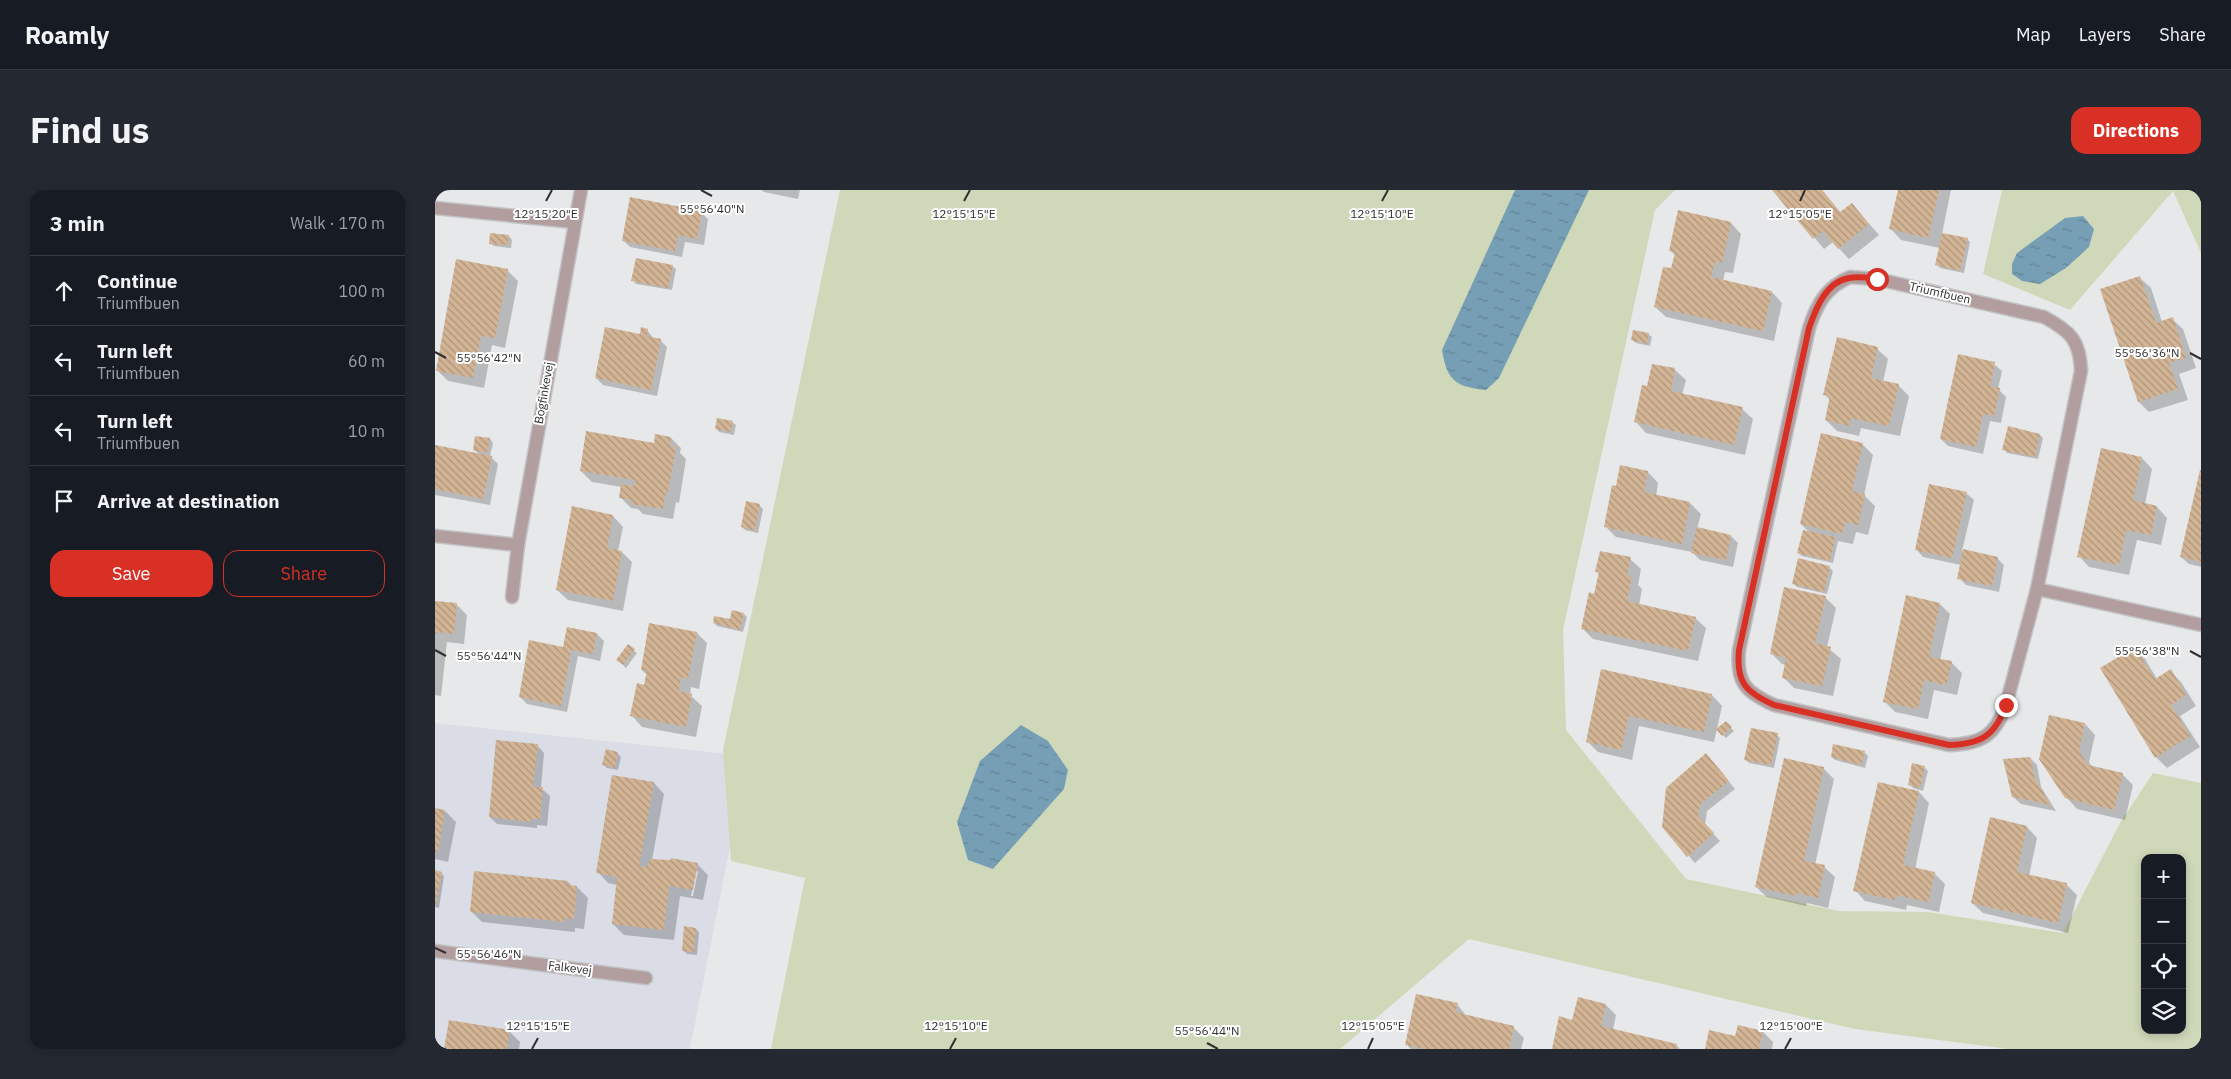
<!DOCTYPE html>
<meta charset="utf-8">
<style>
body{margin:0;font-family:"IBM Plex Sans",sans-serif;background:#242831;color:#f1f3f6}
.controls{position:absolute;right:15px;bottom:15px;display:grid;overflow:hidden;border-radius:10px;box-shadow:0 2px 8px #0003}
.controls button{width:45px;height:45px;display:grid;place-items:center;padding:0;border:0;border-bottom:1px solid #363941;background:#171b24;color:#f1f3f6;font:25px sans-serif}
.stop{position:absolute;width:15px;height:15px;margin:-11px;border:4px solid #d93025;border-radius:50%;background:#fff}
.stop.end{background:#d93025;border-color:#fff;box-shadow:0 1px 5px #0008}
.list{margin:0;padding:0;list-style:none}
h2{display:flex;justify-content:space-between;align-items:center;height:65px;margin:0;padding:0 20px;font-size:21px}
h2 small{font-size:16px;font-weight:400;color:#9ea1a6}
.list li{display:grid;grid-template-columns:32px 1fr auto;gap:15px;align-items:center;box-sizing:border-box;height:70px;padding:0 20px;border-top:1px solid #363941}
.list b{display:block;font-size:19px;white-space:nowrap}
.list p{margin:0;font-size:16px;white-space:nowrap;color:#9ea1a6}
.list em{font-size:16px;font-style:normal;color:#9ea1a6}
.actions{display:flex;gap:10px;padding:15px 20px}
.actions a{flex:1;padding:11px 0;border:1px solid #d93025;border-radius:15px;text-align:center;font-size:18px;color:#d93025}
.actions .main{background:#d93025;color:#fff}
.icon{flex:none;width:28px;height:28px;fill:none;stroke:currentColor;stroke-width:2;stroke-linecap:round;stroke-linejoin:round}
.map{position:relative;flex:none;width:1766px;height:859px;overflow:hidden;border-radius:15px}
header{display:flex;align-items:center;gap:30px;box-sizing:border-box;height:70px;padding:0 25px;background:#171b24;border-bottom:1px solid #363941}
header strong{font-size:24px}
nav{display:flex;gap:28px;margin-inline-start:auto;font-size:18px}
.intro{display:flex;align-items:center;justify-content:space-between;box-sizing:border-box;height:120px;padding:0 30px}
h1{margin:0;font-size:35px}
.button{padding:12px 22px;border-radius:15px;background:#d93025;color:#fff;font-size:18px;font-weight:700}
main{display:flex;gap:30px;padding:0 30px}
aside{flex:1;background:#171b24;border-radius:15px;box-shadow:0 2px 8px #0003}
.map>svg:first-child{display:block}
.built{fill:#dadde6}
.green{fill:#cfd9b9;fill-rule:evenodd}
.water{fill:url(#water-ripples)}
.shadow{fill:#0003;fill-rule:evenodd}
.building{fill:url(#building-back-hatch)}
.lines{fill:none;stroke-linecap:round;stroke-linejoin:round}
.minor-casing{stroke:#c2c3c5;stroke-width:15}
.minor{stroke:#b39e9f;stroke-width:12}
.route{stroke:#d93025;stroke-width:6}
.ticks{fill:none;stroke:#2f2f30;stroke-width:2}
.labels{text-anchor:middle;stroke-width:4;stroke-linejoin:round;paint-order:stroke}
.street-label{font-size:12px;fill:#2f2f30;stroke:#fff}
.ticks-label{font-size:12px;text-anchor:middle;fill:#2f2f30;stroke:#fff;stroke-width:4;stroke-linejoin:round;paint-order:stroke}
</style>
<header>
<strong>Roamly</strong>
<nav><a>Map</a><a>Layers</a><a>Share</a></nav>
</header>
<div class="intro"><h1>Find us</h1><a class="button">Directions</a></div>
<main>
<aside>
<h2>3 min<small>Walk · 170 m</small></h2>
<ul class="list">
<li><svg class="icon" aria-label="ahead" viewBox="0 0 24 24"><path d="M12 20V5M6 11l6-6 6 6"/></svg><div><b>Continue</b><p>Triumfbuen</p></div><em>100 m</em></li>
<li><svg class="icon" aria-label="left" viewBox="0 0 24 24"><path d="M17 20v-9H6M10 6l-5 5 5 5"/></svg><div><b>Turn left</b><p>Triumfbuen</p></div><em>60 m</em></li>
<li><svg class="icon" aria-label="left" viewBox="0 0 24 24"><path d="M17 20v-9H6M10 6l-5 5 5 5"/></svg><div><b>Turn left</b><p>Triumfbuen</p></div><em>10 m</em></li>
<li><svg class="icon" aria-label="arrive" viewBox="0 0 24 24"><path d="M6 21V4h12l-3 4 3 4H6"/></svg><div><b>Arrive at destination</b></div></li>
</ul>
<div class="actions"><a class="main">Save</a><a>Share</a></div>
</aside>
<div class="map">
<svg width="1766" height="859" viewBox="0 0 1766 859">
<defs>
<pattern id="water-ripples" width="26" height="14" patternUnits="userSpaceOnUse" patternTransform="scale(1.25)"><rect width="26" height="14" fill="#769fb5"/><path d="M2 4q2-2 4 0t4 0M15 11q2-2 4 0t4 0" fill="none" stroke="#618294"/></pattern>
<pattern id="building-back-hatch" width="6" height="6" patternUnits="userSpaceOnUse" patternTransform="scale(1.25)"><rect width="6" height="6" fill="#d3b595"/><path d="M-1 5l2 2M0 0l6 6M5-1l2 2" fill="none" stroke="#ac947a"/></pattern>
</defs>
<rect width="100%" height="100%" fill="#e7e8ea"/>
<path class="built" d="M0 533 313 566 255 859H0Z"/>
<g class="green">
<path d="M405 0H1240L1220 20 1128 440 1131 540 1251 689 1404 721 1493 722 1628 743 1685 633 1718 583 1766 593V859H1573L1420 839 1034 749 905 859H336L370 688 296 671 288 560ZM1710 668H1747V840H1710Z"/>
<path d="M1567 0H1766V63L1738 1 1635 120 1548 84Z"/>
</g>
<g class="water">
<path d="M1080 0H1154L1064 188 1051 200C1021 197 1012 191 1007 160Z"/>
<path d="M1648 26 1659 39 1654 57 1631 78 1605 94 1587 91 1577 84V74L1582 63 1630 28Z"/>
<path d="M586 535 613 551 633 580 629 599 558 679 533 670 522 632 545 571Z"/>
</g>
<g class="shadow">
<path d="M327 0H365L363 9 329 2Z"/>
<path d="M1339 0H1387L1406 23 1417 14 1444 45 1414 69 1398 52 1389 59Z"/>
<path d="M1464 0H1516L1507 44 1532 49 1535 52 1529 83 1505 78 1502 75 1505 58 1466 50 1456 39Z"/>
<path d="M266 22 273 29 269 55 250 52 247 67 195 57 188 50Z"/>
<path d="M1296 33 1306 44 1298 83 1290 82 1288 91 1337 102 1347 113 1339 151 1231 127 1220 117 1237 80 1241 66 1236 61Z"/>
<path d="M74 46 77 50 76 58 59 56 55 53Z"/>
<path d="M237 76 241 79 237 100 201 94 198 90Z"/>
<path d="M72 80 83 91 70 158 57 155 49 198 13 191 2 180Z"/>
<path d="M1705 88 1716 98 1727 132 1737 129 1748 139 1761 178 1744 184 1753 210 1714 222 1704 212Z"/>
<path d="M212 140 219 149 225 150 232 157 222 206 168 195 161 188Z"/>
<path d="M1213 144 1217 147 1215 156 1201 153 1197 150Z"/>
<path d="M1442 159 1453 169 1448 192 1463 195 1474 206 1465 246 1426 238 1424 246 1402 241 1391 230 1396 211 1390 205Z"/>
<path d="M1559 174 1567 181 1563 199 1571 207 1566 233 1555 231 1548 264 1513 256 1506 249Z"/>
<path d="M1218 175 1240 180 1251 190 1247 205 1307 219 1318 229 1310 265 1211 243 1201 232 1213 198Z"/>
<path d="M297 232 301 235 299 245 284 242 281 238Z"/>
<path d="M1605 245 1608 248 1603 269 1572 263 1569 259Z"/>
<path d="M236 248 246 258 245 263 251 269 244 313 241 312 238 329 208 324 203 319 196 318 185 307 187 297 157 292 146 281Z"/>
<path d="M55 249 58 253 55 266 63 274 55 315 0 305V256L44 264 39 260Z"/>
<path d="M1427 254 1438 265 1429 305 1440 316 1433 345 1421 342 1418 354 1403 351 1398 373 1367 366 1363 363 1375 343 1366 334Z"/>
<path d="M1707 268 1717 279 1710 314 1722 317 1732 328 1726 355 1702 350 1694 385 1654 377 1644 366Z"/>
<path d="M1213 282 1223 293 1221 306 1255 313 1266 324 1262 339 1296 346 1303 353 1298 377 1265 370 1257 362 1181 347 1170 336 1182 297Z"/>
<path d="M1766 284V377L1754 374 1746 367Z"/>
<path d="M1531 303 1539 310 1527 361 1562 368 1569 375 1564 402 1531 395 1524 388 1526 375 1488 367 1481 359Z"/>
<path d="M324 315 328 319 323 343 310 340 307 337Z"/>
<path d="M178 326 188 337 183 361 187 362 197 372 188 421 133 410 122 400Z"/>
<path d="M1195 369 1206 379 1203 395 1207 399 1204 415 1260 428 1271 438 1263 471 1158 449 1147 438 1160 405 1165 385 1161 381Z"/>
<path d="M1394 377 1398 381 1392 404 1362 397 1358 393Z"/>
<path d="M1390 407 1401 418 1392 457 1406 469 1398 506 1359 498 1348 487 1351 475 1347 474 1336 463Z"/>
<path d="M0 412 21 414 32 425 29 454 12 452 6 506 0 505Z"/>
<path d="M1505 414 1515 424 1505 470 1516 472 1527 483 1522 505 1499 500 1493 529 1460 522 1449 511Z"/>
<path d="M309 424 312 427 308 442 282 436 279 433 296 431Z"/>
<path d="M262 443 272 453 264 499 256 497 255 505 267 516 261 547 207 537 197 526 210 496 212 485 207 480Z"/>
<path d="M162 444 169 451 165 471 143 466 132 522 92 514 85 507 129 458Z"/>
<path d="M193 456 202 463 191 478 183 470Z"/>
<path d="M1699 458 1710 469 1722 489 1735 481 1746 492 1761 516 1745 526 1765 557 1732 578 1721 567 1666 479Z"/>
<path d="M1167 480 1277 505 1287 516 1279 552 1204 536 1197 570 1163 562 1153 552Z"/>
<path d="M1291 533 1299 541 1291 548 1283 540Z"/>
<path d="M1650 534 1660 545 1654 572 1657 577 1687 584 1698 595 1690 630 1642 619 1631 607Z"/>
<path d="M1342 545 1345 548 1339 578 1314 573 1310 569Z"/>
<path d="M102 555 109 563 106 598 115 606 112 636 102 635V638L62 634 55 627Z"/>
<path d="M1429 562 1433 566 1430 578 1400 570 1397 567Z"/>
<path d="M182 563 186 567 183 580 172 578 169 575Z"/>
<path d="M1595 568 1602 575 1606 597 1621 621 1586 614 1578 607Z"/>
<path d="M1349 570 1389 579 1399 589 1380 675 1389 677 1400 687 1393 718 1372 713 1371 716 1332 707 1321 697Z"/>
<path d="M1278 572 1300 599 1272 621 1270 635 1285 651 1260 673 1228 637Z"/>
<path d="M1489 577 1493 581 1488 601 1478 598 1474 594Z"/>
<path d="M178 586 219 593 229 604 217 670 262 674 273 685 268 710 245 706 239 750 189 745 178 734 182 695 173 693 163 682ZM260 681H263L258 706H256Z"/>
<path d="M1444 594 1484 602 1494 613 1480 679 1499 683 1510 694 1504 722 1472 715 1471 720 1430 711 1420 700Z"/>
<path d="M0 619 10 621 21 632 13 672 0 669Z"/>
<path d="M1592 637 1602 648 1594 686 1631 694 1642 705 1633 743 1548 723 1537 713Z"/>
<path d="M0 682 6 683 9 686 4 718 0 717Z"/>
<path d="M133 692 137 696 142 697 153 708 149 739 140 738V742L47 732 37 722Z"/>
<path d="M261 739 264 742 262 765 252 764 248 760Z"/>
<path d="M1022 814 1032 827 1078 837 1089 848 1086 859H976L971 854Z"/>
<path d="M1171 815 1181 825 1178 840 1241 855 1245 859H1118L1138 831Z"/>
<path d="M75 842 85 852 84 859H10Z"/>
<path d="M1328 842 1338 852 1337 859H1271L1301 847Z"/>
</g>
<g class="building">
<path d="M1337 0H1387L1405 22 1417 13 1434 34 1403 59 1388 41 1378 49Z"/>
<path d="M1463 0H1504L1493 48 1454 39Z"/>
<path d="M195 7 267 21 262 49 243 45 240 61 187 51Z"/>
<path d="M1243 20 1296 32 1287 73 1280 72 1276 87 1337 101 1328 141 1219 117 1228 77 1236 78 1240 63 1234 61Z"/>
<path d="M55 43 74 45 73 55 54 54Z"/>
<path d="M1507 43 1533 48 1525 81 1500 75Z"/>
<path d="M201 68 238 75 233 98 196 91Z"/>
<path d="M21 69 73 79 60 148 46 146 38 188 1 181Z"/>
<path d="M1705 86 1721 133 1738 127 1751 168 1734 173 1743 199 1703 212 1665 99Z"/>
<path d="M170 137 205 144 206 137 213 139 212 146 226 149 216 200 160 188Z"/>
<path d="M1198 140 1214 143 1212 154 1196 150Z"/>
<path d="M1402 147 1443 157 1436 188 1464 194 1454 236 1416 228 1414 236 1390 230 1395 206 1388 205Z"/>
<path d="M1523 164 1560 172 1555 196 1565 198 1559 226 1548 224 1541 257 1505 249Z"/>
<path d="M1217 174 1240 178 1236 201 1308 217 1299 255 1199 232 1207 195 1212 196Z"/>
<path d="M282 228 298 231 296 242 280 239Z"/>
<path d="M1573 236 1605 244 1600 267 1567 260Z"/>
<path d="M151 241 219 253 220 244 236 247 235 256 241 257 233 302H231L228 319 196 314 197 310 184 308 186 294 199 296 200 290 145 281Z"/>
<path d="M1386 243 1428 253 1417 301 1430 304 1423 335 1410 332 1407 344 1365 334Z"/>
<path d="M40 246 55 248 52 263 38 260Z"/>
<path d="M0 255 57 266 48 309 0 299Z"/>
<path d="M1666 258 1707 267 1698 310 1722 316 1716 345 1691 340 1684 375 1642 367Z"/>
<path d="M1185 275 1213 281 1209 302 1255 312 1247 354 1169 337 1177 295 1181 296Z"/>
<path d="M1765 280H1766V372L1745 367Z"/>
<path d="M1494 294 1532 302 1517 368 1480 360Z"/>
<path d="M311 311 325 314 320 340 306 337Z"/>
<path d="M137 316 178 325 172 358 187 361 178 411 121 400Z"/>
<path d="M1262 337 1296 345 1291 370 1256 363Z"/>
<path d="M1368 340 1400 347 1395 371 1362 363Z"/>
<path d="M1528 359 1563 367 1557 396 1522 389Z"/>
<path d="M1165 361 1196 367 1192 386 1197 387 1192 411 1261 427 1253 461 1146 439 1154 402 1159 404 1164 382H1160Z"/>
<path d="M1363 368 1395 376 1389 402 1357 394Z"/>
<path d="M1349 397 1391 406 1380 453 1396 457 1387 496 1347 488 1351 468 1335 464Z"/>
<path d="M1471 405 1505 413 1494 467 1517 471 1511 495 1489 490 1483 519 1448 512Z"/>
<path d="M0 411 22 413 19 444 2 442 0 445Z"/>
<path d="M297 420 309 423 305 440 278 433 279 426 295 429Z"/>
<path d="M214 433 262 442 253 489 246 487 244 501 257 504 251 537 195 526 202 493 209 495 212 481 206 480Z"/>
<path d="M132 437 162 443 158 464 136 460 126 516 84 507 94 450 128 457Z"/>
<path d="M193 454 200 459 188 475 181 470Z"/>
<path d="M1700 457 1720 489 1736 479 1751 505 1736 515 1755 546 1720 568 1665 478Z"/>
<path d="M1166 479 1277 504 1269 542 1194 526 1186 560 1151 552Z"/>
<path d="M1614 525 1650 533 1644 561 1653 575 1688 583 1679 620 1630 608 1604 569Z"/>
<path d="M1291 531 1297 537 1287 546 1281 539Z"/>
<path d="M1316 538 1343 543 1336 575 1309 570Z"/>
<path d="M61 550 103 554 98 597H108L105 629H95V632L54 627Z"/>
<path d="M1398 554 1430 561 1426 575 1396 567Z"/>
<path d="M171 559 183 562 180 578 167 575Z"/>
<path d="M1271 563 1294 591 1265 614 1263 626 1279 643 1252 667 1227 637 1231 598Z"/>
<path d="M1595 567 1600 589 1616 615 1577 607 1568 569Z"/>
<path d="M1349 568 1389 577 1369 671 1390 675 1383 708 1362 703 1361 706 1320 697Z"/>
<path d="M1477 573 1490 576 1485 598 1473 595Z"/>
<path d="M177 585 219 592 204 676 212 677 215 669 235 670 236 668 263 673 258 700 234 696 229 740 177 734 182 687 161 683Z"/>
<path d="M1443 592 1484 601 1468 675 1500 682 1493 712 1461 705 1460 710 1418 701Z"/>
<path d="M0 618 10 620 3 662 0 661Z"/>
<path d="M1555 627 1592 636 1582 682 1632 693 1623 733 1536 713Z"/>
<path d="M0 680 7 682 1 714H0Z"/>
<path d="M39 681 133 691V695L142 696 139 729 130 728V732L35 722Z"/>
<path d="M249 736 261 738 259 762 247 761Z"/>
<path d="M981 804 1023 813 1020 822 1079 836 1074 859H989L970 855Z"/>
<path d="M1143 807 1171 814 1166 836 1242 854 1241 859H1117L1124 826 1137 830Z"/>
<path d="M14 830 75 840 72 859H9Z"/>
<path d="M1303 835 1328 841 1324 859H1270L1274 840 1300 846Z"/>
</g>
<g class="lines">
<defs>
<g id="minor">
<path d="M0 18 139 32"/>
<path d="M1415 87 1442 89 1609 127C1635 141 1645 150 1646 181L1602 399 1571 515C1560 546 1546 554 1514 555L1339 515C1310 502 1301 492 1304 460L1374 138C1382 114 1391 97 1415 87Z"/>
<path d="M0 346 83 355"/>
<path d="M1602 399 1766 435"/>
<path d="M77 407 83 355 146 0"/>
<path d="M0 761 211 788"/>
</g>
</defs>
<use href="#minor" class="minor-casing"/>
<use href="#minor" class="minor"/>
</g>
<g class="lines">
<path class="route" d="M1442 89C1434 88 1423 86 1414 88 1391 92 1381 118 1374 138L1304 460C1301 492 1310 502 1339 515L1514 555C1546 554 1560 546 1571 515"/>
</g>
<path class="ticks" d="M266 0 277 6M111 11 117 0M529 11 535 0M947 11 953 0M1365 11 1370 0M0 162 11 168M1755 163 1766 169M0 460 11 466M1755 461 1766 467M0 758 11 763M772 853 783 859M97 859 103 848M515 859 521 848M933 859 938 848M1350 859 1356 848"/>
<g class="labels">
<g class="street-label">
<text transform="translate(1505 103) rotate(13)" y="4">Triumfbuen</text>
<text transform="translate(109 203) rotate(-80)" y="4">Bogfinkevej</text>
<text transform="translate(135 778) rotate(7)" y="4">Falkevej</text>
</g>
</g>
<g class="ticks-label">
<text x="277" y="23">55°56'40"N</text>
<text x="111" y="28">12°15'20"E</text>
<text x="529" y="28">12°15'15"E</text>
<text x="947" y="28">12°15'10"E</text>
<text x="1365" y="28">12°15'05"E</text>
<text x="1712" y="167">55°56'36"N</text>
<text x="54" y="172">55°56'42"N</text>
<text x="1712" y="465">55°56'38"N</text>
<text x="54" y="470">55°56'44"N</text>
<text x="54" y="768">55°56'46"N</text>
<text x="103" y="840">12°15'15"E</text>
<text x="521" y="840">12°15'10"E</text>
<text x="938" y="840">12°15'05"E</text>
<text x="1356" y="840">12°15'00"E</text>
<text x="772" y="845">55°56'44"N</text>
</g>
</svg>
<div class="controls">
<button>+</button>
<button>−</button>
<button><svg class="icon" aria-label="locate" viewBox="0 0 24 24"><circle cx="12" cy="12" r="6"/><path d="M12 2v4M12 18v4M2 12h4M18 12h4"/></svg></button>
<button><svg class="icon" aria-label="layers" viewBox="0 0 24 24"><path d="M12 4l9 5-9 5-9-5zM3 14l9 5 9-5"/></svg></button>
</div>
<div class="stop" style="left:1442px;top:89px"></div>
<div class="stop end" style="left:1571px;top:515px"></div>
</div>
</main>
